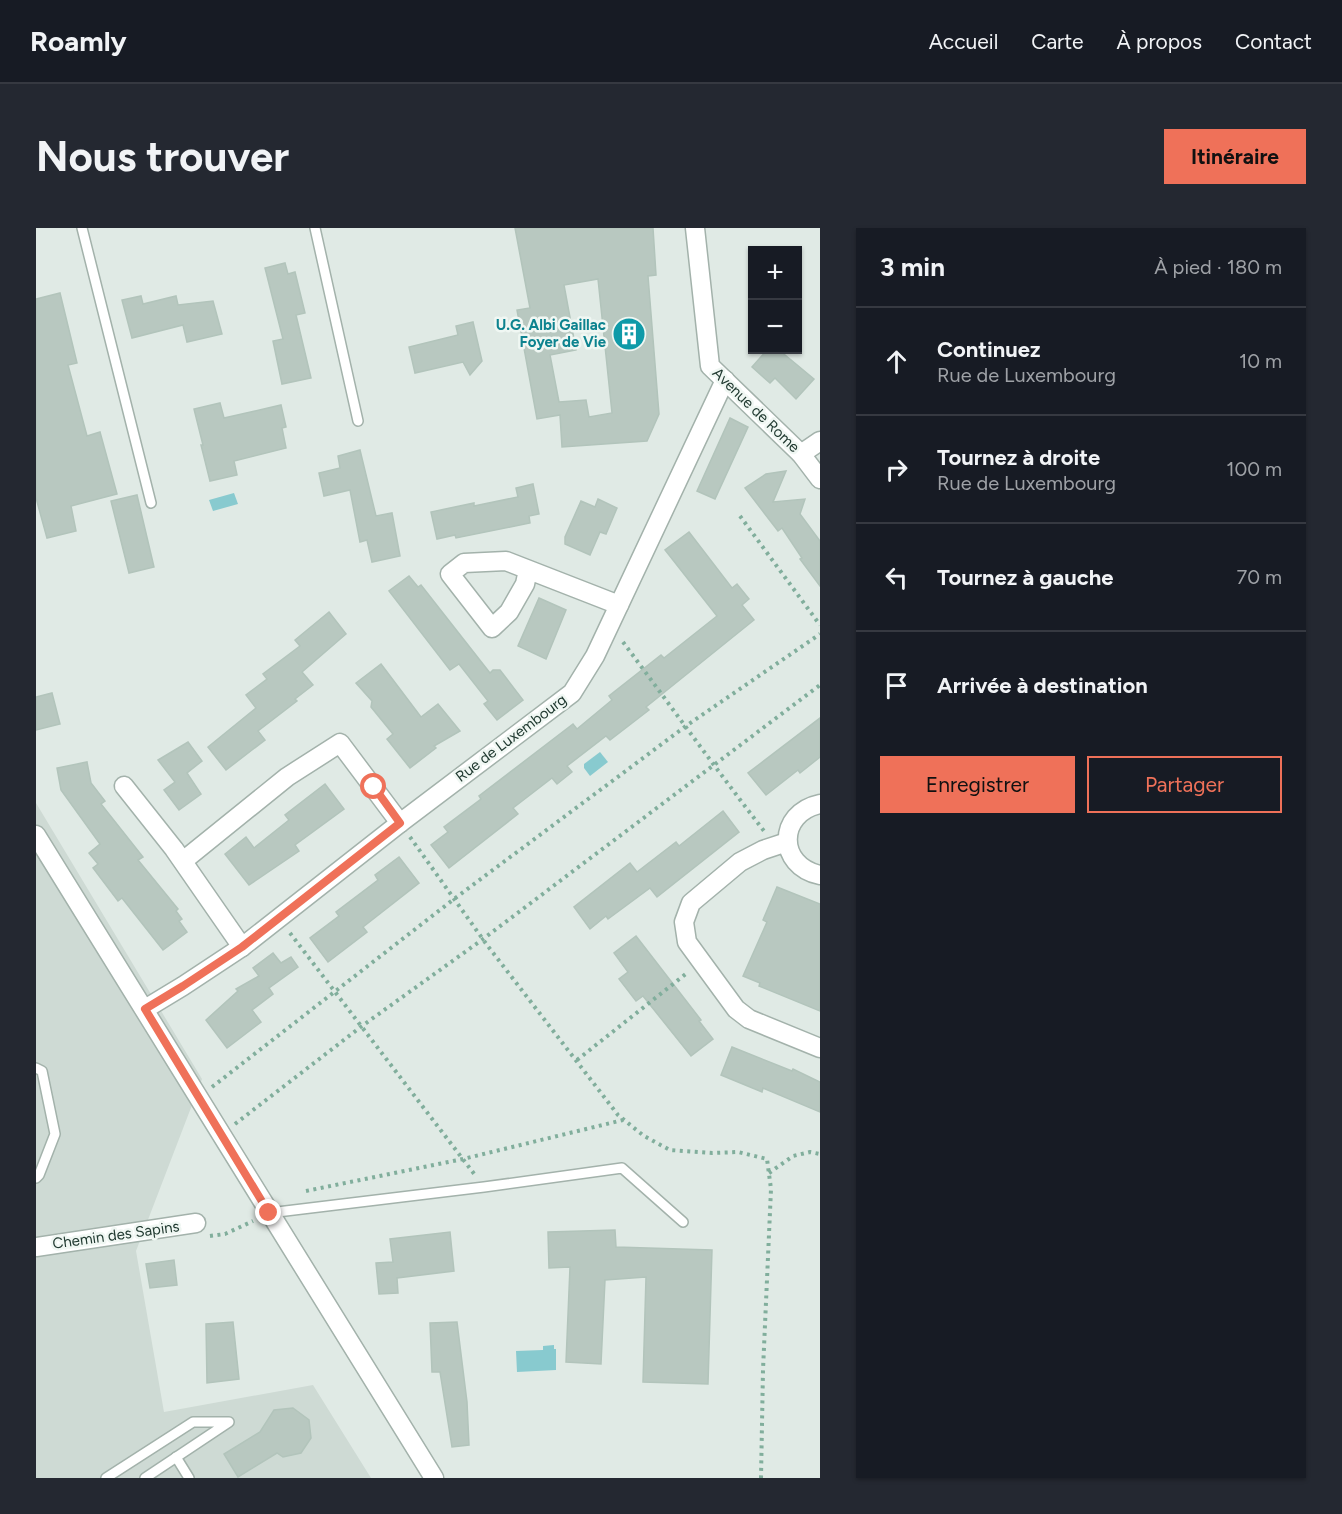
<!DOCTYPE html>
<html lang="fr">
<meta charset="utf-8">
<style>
body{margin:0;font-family:Figtree,sans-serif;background:#242831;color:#f1f3f6}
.controls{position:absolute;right:18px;top:18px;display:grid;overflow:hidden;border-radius:0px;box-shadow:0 2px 4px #0004}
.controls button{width:54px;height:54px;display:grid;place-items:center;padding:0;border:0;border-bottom:2px solid #363941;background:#171b24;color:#f1f3f6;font:30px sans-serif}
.stop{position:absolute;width:18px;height:18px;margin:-14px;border:4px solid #ef7159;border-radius:50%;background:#fff}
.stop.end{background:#ef7159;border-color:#fff;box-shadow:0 2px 6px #0008}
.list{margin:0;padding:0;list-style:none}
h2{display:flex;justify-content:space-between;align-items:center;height:78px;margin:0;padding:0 24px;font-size:26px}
h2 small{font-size:20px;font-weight:400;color:#9ea1a6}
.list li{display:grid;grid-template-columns:39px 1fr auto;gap:18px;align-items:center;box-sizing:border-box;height:108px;padding:0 24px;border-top:2px solid #363941}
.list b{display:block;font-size:22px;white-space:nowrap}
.list p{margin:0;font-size:20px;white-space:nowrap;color:#9ea1a6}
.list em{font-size:20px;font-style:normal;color:#9ea1a6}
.actions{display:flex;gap:12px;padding:18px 24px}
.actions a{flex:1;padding:14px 0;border:2px solid #ef7159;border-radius:0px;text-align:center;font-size:21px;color:#ef7159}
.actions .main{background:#ef7159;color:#111}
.icon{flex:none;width:33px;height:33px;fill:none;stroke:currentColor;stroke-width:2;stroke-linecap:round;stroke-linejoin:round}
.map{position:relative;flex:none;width:784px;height:1250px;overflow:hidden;border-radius:0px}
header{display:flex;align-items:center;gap:36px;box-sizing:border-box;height:84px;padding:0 30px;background:#171b24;border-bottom:2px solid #363941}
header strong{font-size:28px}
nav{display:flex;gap:33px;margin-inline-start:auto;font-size:21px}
.intro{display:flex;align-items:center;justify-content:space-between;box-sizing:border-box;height:144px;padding:0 36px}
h1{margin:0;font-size:42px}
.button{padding:15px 27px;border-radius:0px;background:#ef7159;color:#111;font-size:21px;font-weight:700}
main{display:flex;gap:36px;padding:0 36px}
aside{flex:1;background:#171b24;border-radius:0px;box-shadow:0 2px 4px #0004}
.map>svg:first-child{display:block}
.built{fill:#cedad4}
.water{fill:#88cacf}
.building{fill:#b8c8c0;stroke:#b2c4bb;stroke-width:1.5;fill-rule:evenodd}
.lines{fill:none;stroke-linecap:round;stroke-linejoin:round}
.lane-casing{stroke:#a3b2ab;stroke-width:12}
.street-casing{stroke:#a3b2ab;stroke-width:21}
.path{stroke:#81ae9c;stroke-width:4;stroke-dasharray:3 4.5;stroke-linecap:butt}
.lane{stroke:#fff;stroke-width:9}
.street{stroke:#fff;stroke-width:18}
.route{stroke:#ef7159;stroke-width:8}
.labels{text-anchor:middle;stroke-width:5;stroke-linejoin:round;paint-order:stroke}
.culture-label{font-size:15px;font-weight:bold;fill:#0d838f;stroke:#f0f7f3;text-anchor:end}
.street-label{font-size:15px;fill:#213a31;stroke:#f0f7f3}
</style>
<header>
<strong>Roamly</strong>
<nav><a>Accueil</a><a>Carte</a><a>À propos</a><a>Contact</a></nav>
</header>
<div class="intro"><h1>Nous trouver</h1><a class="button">Itinéraire</a></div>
<main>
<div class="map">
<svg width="784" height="1250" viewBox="0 0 784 1250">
<rect width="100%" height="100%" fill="#e0eae5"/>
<path class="built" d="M0 575 166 851 100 1023 128 1184 277 1157 335 1250H0Z"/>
<g class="water">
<path d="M198 265 202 276 177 283 173 272Z"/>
<path d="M564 524 572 534 554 548 548 540V536Z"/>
<path d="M518 1117V1121H520V1142L481 1144 480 1123 507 1122V1118Z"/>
</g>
<g class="building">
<path d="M479 0H617L620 47 612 48 623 186 611 213 526 219 524 187 501 191 481 82 494 80ZM562 51 576 185 553 189 550 172 523 174 514 127 540 122 528 57Z"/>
<path d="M249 35 252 46 259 44 269 85 260 87 275 150 246 156 237 113 247 111 229 40Z"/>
<path d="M24 65 41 135 32 137 51 208 64 204 81 266 35 278 40 303 11 310 0 270V71Z"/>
<path d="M105 68 107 76 140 68 142 77 177 73 186 106 151 114 147 97 96 110 86 72Z"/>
<path d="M437 94 446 133 434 147 427 134 379 145 373 119 422 107 420 98Z"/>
<path d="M731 122H743L778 151 760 171 739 150 734 155 716 139Z"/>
<path d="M184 175 188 190 245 177 250 199 246 200 250 220 198 233 201 247 174 253 165 217H167L158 181Z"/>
<path d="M694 190 712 199 679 271 661 263Z"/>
<path d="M324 222 340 288 356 285 364 328 336 334 331 312 324 314 314 262 288 268 283 245 304 240 302 228Z"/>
<path d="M750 243 737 274 769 271 764 286 784 313V358L764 331 766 330 746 300 742 303 709 260 730 246Z"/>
<path d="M497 256 503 286 493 288 494 295 420 310 419 307 401 311 395 284 438 275V278L482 269 480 260Z"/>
<path d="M101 267 118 339 93 345 75 273Z"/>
<path d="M562 271 581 280 570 306 564 304 554 327 529 316V309L545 273 559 279Z"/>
<path d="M653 304 696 360 701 356 713 371 706 377 718 392 610 479 613 482 574 512 570 508 531 538 536 544 521 556 516 550 477 580 482 586 413 640 395 617 412 604 408 599 445 571 443 568 537 496 541 501 576 472 573 468 625 427 628 430 681 388 629 322Z"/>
<path d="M373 348 382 359 385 357 454 445 457 442H464L487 472 461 492 448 476 452 473 423 436 414 442 353 363Z"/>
<path d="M503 370 530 382 510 431 482 418Z"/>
<path d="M293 384 310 406 266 444 277 457 259 471 261 473 222 503 229 512 190 542 172 519 220 480 210 467 231 451 227 446 264 418 259 412Z"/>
<path d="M345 436 385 489 402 476 424 503 398 518 400 520 374 540 351 511 357 506 335 479 336 473 320 455Z"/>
<path d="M16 465 24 496 0 502V469Z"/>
<path d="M784 490V529L764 545 762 542 730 567 712 545Z"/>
<path d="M152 514 166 533 151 545 165 566 143 582 128 562 139 554 122 532Z"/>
<path d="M51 534 55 555 69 573 65 576 107 629 102 632 142 681 140 683 146 691 143 693 151 704 127 722 86 670 82 673 57 640 62 636 53 625 64 616 25 562 21 540Z"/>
<path d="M289 556 308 581 259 617 263 623 213 657 189 626 210 609 218 620 253 592 249 587Z"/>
<path d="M687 583 703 604 621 669 614 660 572 691 570 688 554 701 538 679 594 635 601 644 640 614 643 618Z"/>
<path d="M363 629 383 655 327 699 331 704 292 734 274 710 303 688 300 684 342 652 339 647Z"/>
<path d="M741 659 784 676V783L723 758 724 755 707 748 731 694 727 692Z"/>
<path d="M600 708 665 792 663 793 677 811 655 828 607 768 600 773 583 751 592 744 578 725Z"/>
<path d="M237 725 245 735 255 729 262 739 233 760 237 766 216 782 225 794 191 820 170 792 202 763 200 761 223 748 217 740Z"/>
<path d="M696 819 756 843 757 841 784 854V884L727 860 726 864 685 847Z"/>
<path d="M579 1002 580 1019 676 1022 672 1156 607 1154 610 1049 569 1052 565 1136 530 1134 534 1039 513 1040 512 1004Z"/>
<path d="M414 1004 418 1043 361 1050 362 1065 343 1066 340 1035 357 1034 354 1011Z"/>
<path d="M138 1032 141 1057 114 1060 110 1036Z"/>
<path d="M197 1094 203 1151 171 1155 170 1096Z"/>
<path d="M421 1094 431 1174 433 1217 416 1219 404 1144H396L394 1095Z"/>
<path d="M257 1180 273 1192 275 1210 265 1225 247 1229 241 1225 202 1249 188 1226 224 1204 238 1182Z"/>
</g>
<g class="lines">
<defs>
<g id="lane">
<path d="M46 0 115 275"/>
<path d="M279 0 322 193"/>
<path d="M0 840 6 843 19 906 3 947 0 950"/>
<path d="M233 985 448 959 586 940 647 994"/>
<path d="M140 1229 153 1250"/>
<path d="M70 1250 157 1194H193L109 1250"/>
</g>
<g id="street">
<path d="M659 0 674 138 765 226 784 251"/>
<path d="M765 226 784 213"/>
<path d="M492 342 489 356 473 384 456 400 414 346 428 335 470 333 583 377"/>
<path d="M88 558 138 621 206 719"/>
<path d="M784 576C741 585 741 638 784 647"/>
<path d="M0 607C134 821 264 1037 398 1250"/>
<path d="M751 614 727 622 704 634 655 675 648 694 651 714 700 781 713 791 784 820"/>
<path d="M147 633 251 549 304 515 364 595"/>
<path d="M109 781 147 758 206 719 364 595 536 465 559 428 689 152"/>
<path d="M0 1019 160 995"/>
</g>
</defs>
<use href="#lane" class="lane-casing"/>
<use href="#street" class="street-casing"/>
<g class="path">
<path d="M704 288 784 397"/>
<path d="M587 414C634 477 680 541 728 603"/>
<path d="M374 609 451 717 582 887 608 908 634 922 676 925 702 924 731 931 735 961 727 1142 725 1250"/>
<path d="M254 705 439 947"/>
<path d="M541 832 651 745"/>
<path d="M176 859 418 671 650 498 784 406"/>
<path d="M199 896 326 798 447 711 784 457"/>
<path d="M733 945 757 928 774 924 784 926"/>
<path d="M270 963 427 931 587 892"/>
<path d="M174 1008 189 1006 217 993"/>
</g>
<use href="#lane" class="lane"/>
<use href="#street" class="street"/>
</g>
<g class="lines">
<path class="route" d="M233 985 109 781 147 758 206 719 364 595 338 559"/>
</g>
<defs>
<symbol id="building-disc" viewBox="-11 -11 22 22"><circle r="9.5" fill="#0f9aa8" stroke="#f0f7f3"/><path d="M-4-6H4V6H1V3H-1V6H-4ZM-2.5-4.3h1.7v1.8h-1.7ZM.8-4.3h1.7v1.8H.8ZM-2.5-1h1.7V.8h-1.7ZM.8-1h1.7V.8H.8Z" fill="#fff"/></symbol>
</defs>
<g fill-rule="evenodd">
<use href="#building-disc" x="574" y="87" width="38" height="38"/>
</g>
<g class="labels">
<g class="culture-label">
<text x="570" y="102">U.G. Albi Gaillac<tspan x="570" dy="17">Foyer de Vie</tspan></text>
</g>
<g class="street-label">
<text transform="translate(720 182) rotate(44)" y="5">Avenue de Rome</text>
<text transform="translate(475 510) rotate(-37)" y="5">Rue de Luxembourg</text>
<text transform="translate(80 1007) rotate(-8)" y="5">Chemin des Sapins</text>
</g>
</g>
</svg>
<div class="controls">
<button>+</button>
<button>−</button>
</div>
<div class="stop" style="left:338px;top:559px"></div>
<div class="stop end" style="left:233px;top:985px"></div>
</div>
<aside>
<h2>3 min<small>À pied · 180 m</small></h2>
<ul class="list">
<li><svg class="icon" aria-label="ahead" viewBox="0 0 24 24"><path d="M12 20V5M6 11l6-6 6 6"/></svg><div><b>Continuez</b><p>Rue de Luxembourg</p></div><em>10 m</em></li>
<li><svg class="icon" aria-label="right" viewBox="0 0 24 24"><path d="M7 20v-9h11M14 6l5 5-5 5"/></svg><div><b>Tournez à droite</b><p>Rue de Luxembourg</p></div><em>100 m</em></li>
<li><svg class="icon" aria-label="left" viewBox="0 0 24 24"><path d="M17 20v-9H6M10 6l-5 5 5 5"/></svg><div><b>Tournez à gauche</b></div><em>70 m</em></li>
<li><svg class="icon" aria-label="arrive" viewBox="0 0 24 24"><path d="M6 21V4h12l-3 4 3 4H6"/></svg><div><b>Arrivée à destination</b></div></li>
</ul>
<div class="actions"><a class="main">Enregistrer</a><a>Partager</a></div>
</aside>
</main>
